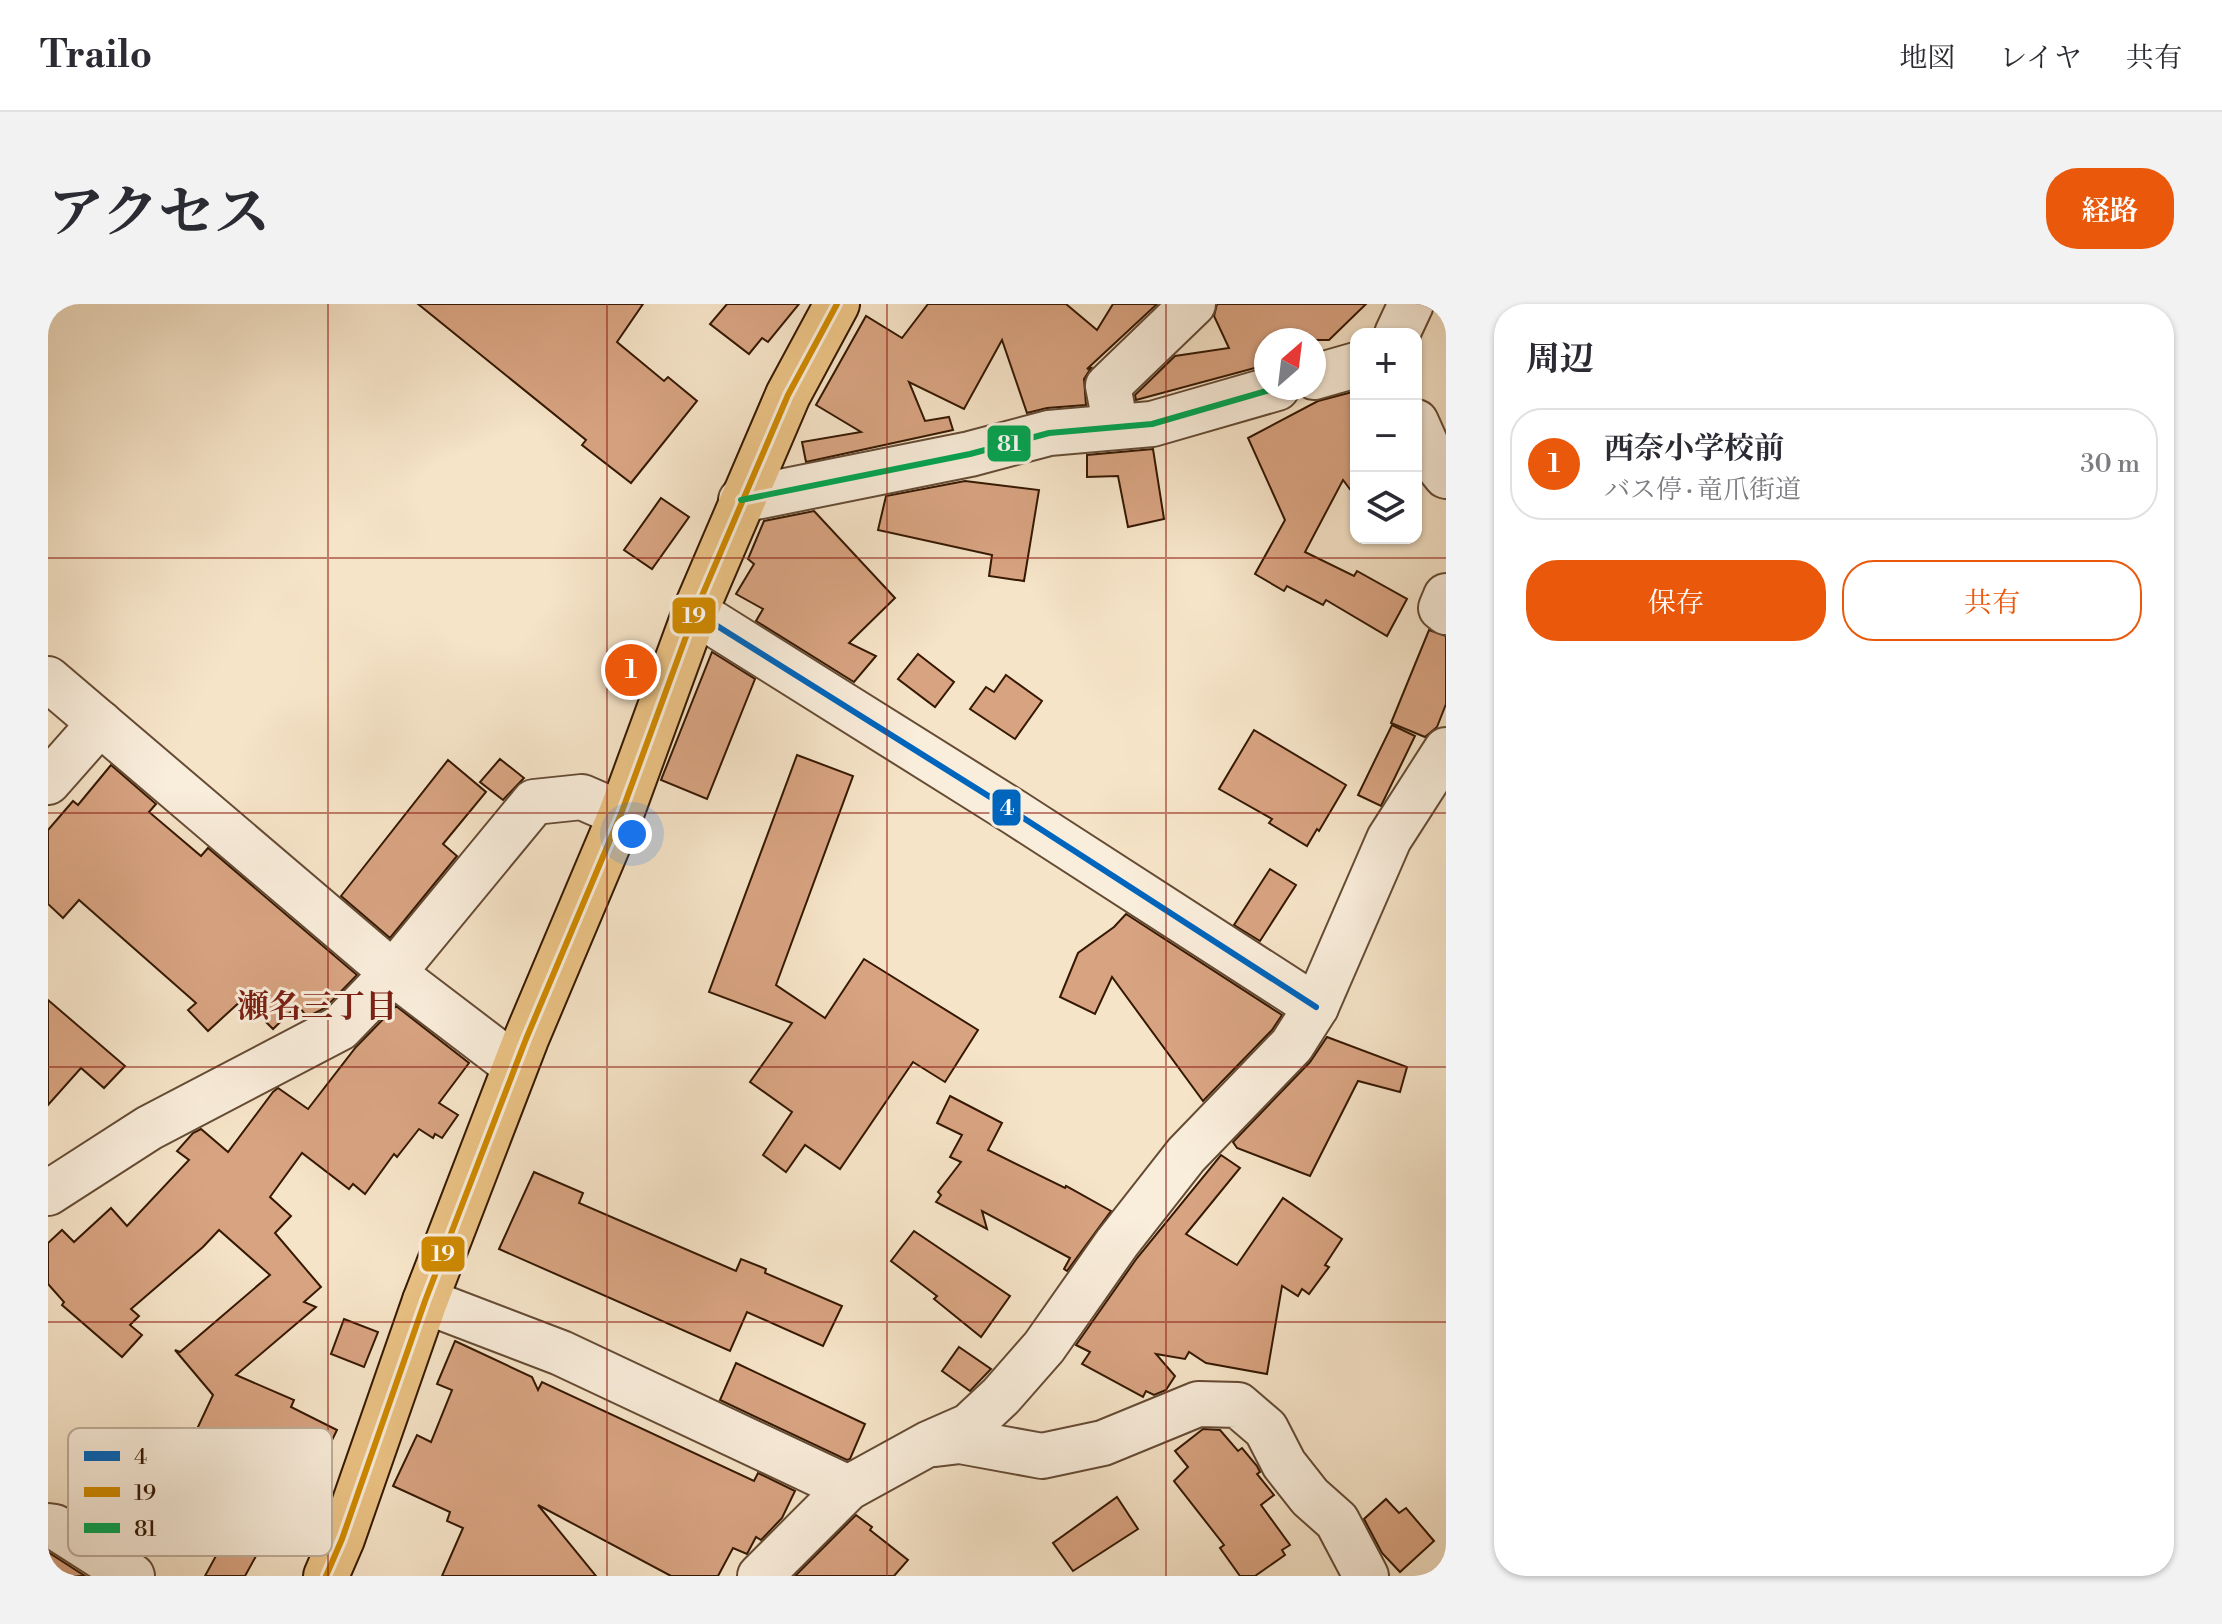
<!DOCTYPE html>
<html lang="ja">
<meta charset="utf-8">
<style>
body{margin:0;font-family:"Libre Bodoni","Noto Serif JP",serif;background:#f2f2f3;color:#2b2b33}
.controls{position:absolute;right:24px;top:24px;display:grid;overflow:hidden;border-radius:16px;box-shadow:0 2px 6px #0004}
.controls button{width:72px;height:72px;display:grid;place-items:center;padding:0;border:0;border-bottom:2px solid #e1e1e2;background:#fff;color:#2b2b33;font:40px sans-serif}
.compass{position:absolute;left:1206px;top:24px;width:72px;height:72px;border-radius:50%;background:#fff;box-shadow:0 2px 6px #0004;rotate:28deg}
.you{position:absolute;left:584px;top:530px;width:28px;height:28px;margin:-20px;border:6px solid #fff;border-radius:50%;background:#1a73e8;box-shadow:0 0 0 12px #1a73e833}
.badge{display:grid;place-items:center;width:52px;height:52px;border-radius:50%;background:#ea580c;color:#fff;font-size:26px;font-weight:700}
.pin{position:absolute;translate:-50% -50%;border:4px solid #fff;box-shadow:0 2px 8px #0006}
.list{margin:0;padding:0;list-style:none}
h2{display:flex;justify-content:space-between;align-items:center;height:104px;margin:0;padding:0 32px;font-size:34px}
h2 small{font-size:26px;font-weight:400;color:#7c7c81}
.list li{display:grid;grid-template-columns:52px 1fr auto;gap:24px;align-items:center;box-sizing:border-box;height:112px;margin:0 16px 16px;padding:0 16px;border:2px solid #e1e1e2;border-radius:32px}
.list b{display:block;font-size:30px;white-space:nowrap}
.list p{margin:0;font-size:26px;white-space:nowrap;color:#7c7c81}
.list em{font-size:26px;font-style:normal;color:#7c7c81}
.actions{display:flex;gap:16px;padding:24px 32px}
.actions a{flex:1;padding:18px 0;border:2px solid #ea580c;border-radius:32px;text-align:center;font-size:28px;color:#ea580c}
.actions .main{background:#ea580c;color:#fff}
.icon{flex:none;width:44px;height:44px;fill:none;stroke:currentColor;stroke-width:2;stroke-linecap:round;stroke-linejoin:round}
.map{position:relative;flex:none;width:1398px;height:1272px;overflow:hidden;border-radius:32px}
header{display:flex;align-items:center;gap:48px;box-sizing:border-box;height:112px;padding:0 40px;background:#fff;border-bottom:2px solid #e1e1e2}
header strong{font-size:38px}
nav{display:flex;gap:44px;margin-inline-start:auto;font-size:28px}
.intro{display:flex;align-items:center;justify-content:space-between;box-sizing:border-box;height:192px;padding:0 48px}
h1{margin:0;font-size:56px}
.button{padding:20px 36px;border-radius:32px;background:#ea580c;color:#fff;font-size:28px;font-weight:700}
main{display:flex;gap:48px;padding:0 48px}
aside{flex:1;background:#fff;border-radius:32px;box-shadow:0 2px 6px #0004}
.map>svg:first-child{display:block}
.building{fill:#d8a381;stroke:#351802;stroke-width:2}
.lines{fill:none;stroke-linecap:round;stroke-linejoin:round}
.minor-casing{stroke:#654b34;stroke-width:48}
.major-casing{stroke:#351802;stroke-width:48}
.minor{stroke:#f9eddb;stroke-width:44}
.major{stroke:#ebc284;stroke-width:44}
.bus-1-casing{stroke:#f9eddb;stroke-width:12}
.bus-2-casing{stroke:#f9eddb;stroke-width:12}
.bus-3-casing{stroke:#f9eddb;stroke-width:12}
.bus-1{stroke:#0065bd;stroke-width:6}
.bus-2{stroke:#d08a00;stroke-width:6}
.bus-3{stroke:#00a651;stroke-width:6}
.grid{fill:none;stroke:#8f2418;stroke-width:2;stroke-opacity:0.55}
.labels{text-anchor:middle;stroke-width:6;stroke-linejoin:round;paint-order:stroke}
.neighbourhood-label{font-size:32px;font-weight:bold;fill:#7a1f14;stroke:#f9eddb}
.key{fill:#f9eddb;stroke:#bead9a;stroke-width:2}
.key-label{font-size:22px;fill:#351802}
.line-badge{stroke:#f9eddb;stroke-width:3}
.badge-label{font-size:22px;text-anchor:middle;font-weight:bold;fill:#fff}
</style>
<header>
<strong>Trailo</strong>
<nav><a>地図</a><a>レイヤ</a><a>共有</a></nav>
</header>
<div class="intro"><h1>アクセス</h1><a class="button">経路</a></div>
<main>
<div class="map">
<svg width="1398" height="1272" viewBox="0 0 1398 1272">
<rect width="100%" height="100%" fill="#f6e4c8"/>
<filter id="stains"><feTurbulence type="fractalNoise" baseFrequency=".0025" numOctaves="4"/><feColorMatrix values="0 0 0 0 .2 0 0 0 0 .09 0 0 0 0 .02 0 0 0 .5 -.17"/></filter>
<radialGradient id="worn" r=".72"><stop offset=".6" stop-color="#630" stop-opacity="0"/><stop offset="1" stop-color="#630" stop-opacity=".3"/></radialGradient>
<g class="building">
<path d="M370 0H595L569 38 616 77 620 73 649 97 583 179 534 141 538 136Z"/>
<path d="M679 0H751L720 38 714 34 701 50 662 20Z"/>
<path d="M880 0H1018L1049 26 1065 0H1109L1039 65 1043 64 1036 75 1038 101 999 104 979 109 954 36 916 105 861 78 877 117 901 113 905 126 758 158 754 138 813 128 768 101 818 12 854 34Z"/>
<path d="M1169 0H1318L1281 36H1218V61L1088 96 1087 91 1127 52 1181 44 1166 12Z"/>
<path d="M1308 87V193L1295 176 1257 248 1306 272 1309 267 1359 295 1339 332 1278 296 1275 301 1239 282 1236 287 1207 270 1237 216 1200 134 1270 97Z"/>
<path d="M1105 145 1116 215 1080 223 1070 172 1039 173V151Z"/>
<path d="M917 177 991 186 976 277 941 272 944 251 830 226 838 192Z"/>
<path d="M613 194 641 213 604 265 576 246Z"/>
<path d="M766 207 847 294 801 339 828 352 806 378 708 317 715 305 688 290 706 260 700 255 716 217Z"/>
<path d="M1381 326 1398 332V400L1389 423 1377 433 1343 419Z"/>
<path d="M664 348 707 375 659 495 613 476Z"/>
<path d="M870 350 906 378 887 403 850 375Z"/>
<path d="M958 371 994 397 967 435 922 405 938 383 946 388Z"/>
<path d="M1344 421 1367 432 1333 502 1310 491Z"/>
<path d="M1206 426 1298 481 1271 527 1269 525 1259 542 1221 519 1224 515 1171 485Z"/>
<path d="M749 451 805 472 728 681 777 714 816 655 930 726 897 778 865 758 792 865 757 841 738 868 715 851 744 808 702 778 744 719 661 688Z"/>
<path d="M452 455 476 474 455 496 432 478Z"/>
<path d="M400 456 438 488 395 540 409 552 342 634 293 592Z"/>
<path d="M63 461 108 500 101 508 153 552 160 544 309 671 277 704 259 713 250 701 225 725 195 695 160 727 140 706 148 699 31 596 15 614 0 600V526L25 497 30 501Z"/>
<path d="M1222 565 1248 581 1212 637 1186 621Z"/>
<path d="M1078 610 1234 711 1224 726 1155 797 1064 673 1047 710 1012 693 1030 649 1066 623Z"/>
<path d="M0 696 77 762 56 784 33 764 0 801Z"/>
<path d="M348 702 421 759 391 799 410 811 394 834 387 830 385 834 371 825 349 853 346 850 317 890 305 880 301 885 254 849 222 893 243 912 227 929 273 983 256 998 268 1003 188 1071 246 1096 243 1103 289 1126 265 1175 273 1179 258 1212 236 1201 197 1272H157L181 1228 159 1215 186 1166 177 1162 180 1157 142 1140 165 1091 127 1046 132 1048 222 971 171 926 155 943 83 1005 91 1012 82 1021 94 1031 74 1053 14 1001 16 998 0 980V939L14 926 26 938 63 904 79 922 141 856 129 847 145 829 153 825 180 848 225 788 230 784 260 805 308 743Z"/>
<path d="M1279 733 1359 763 1352 788 1310 777 1262 872 1189 844 1185 838 1262 758Z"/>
<path d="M902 792 954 819 940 846 1017 884 1018 882 1063 907 1019 967 1016 965 1022 954 934 907 939 925 888 898 893 891 890 888 913 858 902 853 914 831 889 819Z"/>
<path d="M1173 851 1192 864 1138 930 1189 961 1235 894 1294 935 1277 961 1281 963 1261 990 1254 985 1250 992 1234 982 1219 1070 1158 1059 1141 1048 1137 1055 1108 1050 1127 1072 1118 1086 1106 1091 1098 1087 1095 1093 1034 1060 1042 1048 1028 1041 1089 954Z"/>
<path d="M486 868 535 889 531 899 688 967 693 955 718 965 717 969 794 1002 775 1042 699 1008 682 1047 451 945Z"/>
<path d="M866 927 962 992 933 1033 886 995 889 992 843 957Z"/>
<path d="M296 1015 330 1028 316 1063 283 1050Z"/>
<path d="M407 1037 484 1073 490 1086 494 1078 706 1177 710 1169 747 1187 734 1214 713 1236 708 1233 699 1250 685 1244 670 1272H623L490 1201 548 1272H394L415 1224 399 1217 402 1208 345 1182 369 1131 383 1138 404 1086 389 1080Z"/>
<path d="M911 1043 943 1065 922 1087 894 1067Z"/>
<path d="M688 1059 817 1120 802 1155 799 1156 672 1096Z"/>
<path d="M1155 1125 1172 1126 1190 1147 1194 1144 1209 1162 1212 1168 1209 1170 1226 1191 1213 1201 1242 1241 1234 1246 1237 1251 1207 1272H1192L1172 1244 1176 1241 1126 1177 1140 1163 1127 1147Z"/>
<path d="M1069 1193 1090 1225 1025 1267 1005 1239Z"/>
<path d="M1338 1195 1351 1209 1358 1204 1386 1237 1352 1268 1334 1249 1316 1215Z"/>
<path d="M808 1211 824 1223 822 1226 860 1256 846 1272H747Z"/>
<path d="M0 1248 37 1272H0Z"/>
</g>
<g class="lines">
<defs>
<g id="minor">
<path d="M1349 30 1363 0"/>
<path d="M1266 73 1308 61"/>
<path d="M1368 118 1385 156 1398 172"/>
<path d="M1068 123 1060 82 1145 0"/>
<path d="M693 196 922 150 1001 129 1104 120 1229 84"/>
<path d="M1398 292 1393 304 1398 308"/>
<path d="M647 308 966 508 1268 703"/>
<path d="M0 375 345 669 467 762"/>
<path d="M0 478 52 419"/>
<path d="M0 889 101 824 292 724 345 669 486 498 534 493 573 510"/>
<path d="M377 997 513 1049 800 1184"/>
<path d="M887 1140 912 1137 994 1152 1055 1139 1150 1100 1190 1101 1218 1125 1236 1160 1262 1193 1289 1217 1318 1272"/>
<path d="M0 1222 7 1223 84 1272"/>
<path d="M712 1272 800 1184 880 1140 921 1122 953 1092 996 1043 1069 939 1138 851 1244 741 1268 703 1341 535 1398 446"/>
</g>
<path id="major" d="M278 1272 294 1235 377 997 478 735 573 510 647 308 740 91 789 0"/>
</defs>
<use href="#minor" class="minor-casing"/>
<use href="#major" class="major-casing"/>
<use href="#minor" class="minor"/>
<use href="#major" class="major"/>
<defs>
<path id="bus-1" d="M647 308 966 508 1268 703"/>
<path id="bus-2" d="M278 1272 294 1235 377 997 478 735 573 510 647 308 740 91 789 0"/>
<path id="bus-3" d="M693 196 922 150 1001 129 1104 120 1229 84"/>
</defs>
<use href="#bus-1" class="bus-1-casing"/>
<use href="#bus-2" class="bus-2-casing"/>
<use href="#bus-3" class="bus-3-casing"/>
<use href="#bus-1" class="bus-1"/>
<use href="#bus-2" class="bus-2"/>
<use href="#bus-3" class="bus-3"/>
</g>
<path class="grid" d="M280 0V1272M559 0V1272M839 0V1272M1118 0V1272M0 254H1398M0 509H1398M0 763H1398M0 1018H1398"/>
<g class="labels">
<g class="neighbourhood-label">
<text x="269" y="713">瀬名三丁目</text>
</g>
</g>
<rect x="20" y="1124" width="264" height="128" rx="12" class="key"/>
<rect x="36" y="1147" width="36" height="10" fill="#0065bd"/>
<rect x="36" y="1183" width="36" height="10" fill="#d08a00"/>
<rect x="36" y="1219" width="36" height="10" fill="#00a651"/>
<g class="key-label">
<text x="86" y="1160">4</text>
<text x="86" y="1196">19</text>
<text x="86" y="1232">81</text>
</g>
<g class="line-badge">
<rect x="938" y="120" width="46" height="39" rx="8" fill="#00a651"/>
<rect x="623" y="292" width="46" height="39" rx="8" fill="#d08a00"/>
<rect x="943" y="484" width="31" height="39" rx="8" fill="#0065bd"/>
<rect x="372" y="931" width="46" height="38" rx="8" fill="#d08a00"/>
</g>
<g class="badge-label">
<text x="961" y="147">81</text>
<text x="646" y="319">19</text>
<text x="959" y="511">4</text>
<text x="395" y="957">19</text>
</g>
<rect width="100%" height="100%" filter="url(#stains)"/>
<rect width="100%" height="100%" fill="url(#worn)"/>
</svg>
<div class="controls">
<button>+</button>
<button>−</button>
<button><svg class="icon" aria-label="layers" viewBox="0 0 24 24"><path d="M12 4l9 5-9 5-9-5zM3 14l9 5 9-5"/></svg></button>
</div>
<svg class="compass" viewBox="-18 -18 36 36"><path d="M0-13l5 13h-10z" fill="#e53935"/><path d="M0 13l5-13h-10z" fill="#7c7c81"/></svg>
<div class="you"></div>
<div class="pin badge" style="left:583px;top:366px">1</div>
</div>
<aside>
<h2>周辺<small></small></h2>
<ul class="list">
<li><span class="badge">1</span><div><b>西奈小学校前</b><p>バス停 · 竜爪街道</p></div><em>30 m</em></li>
</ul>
<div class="actions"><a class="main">保存</a><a>共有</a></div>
</aside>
</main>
